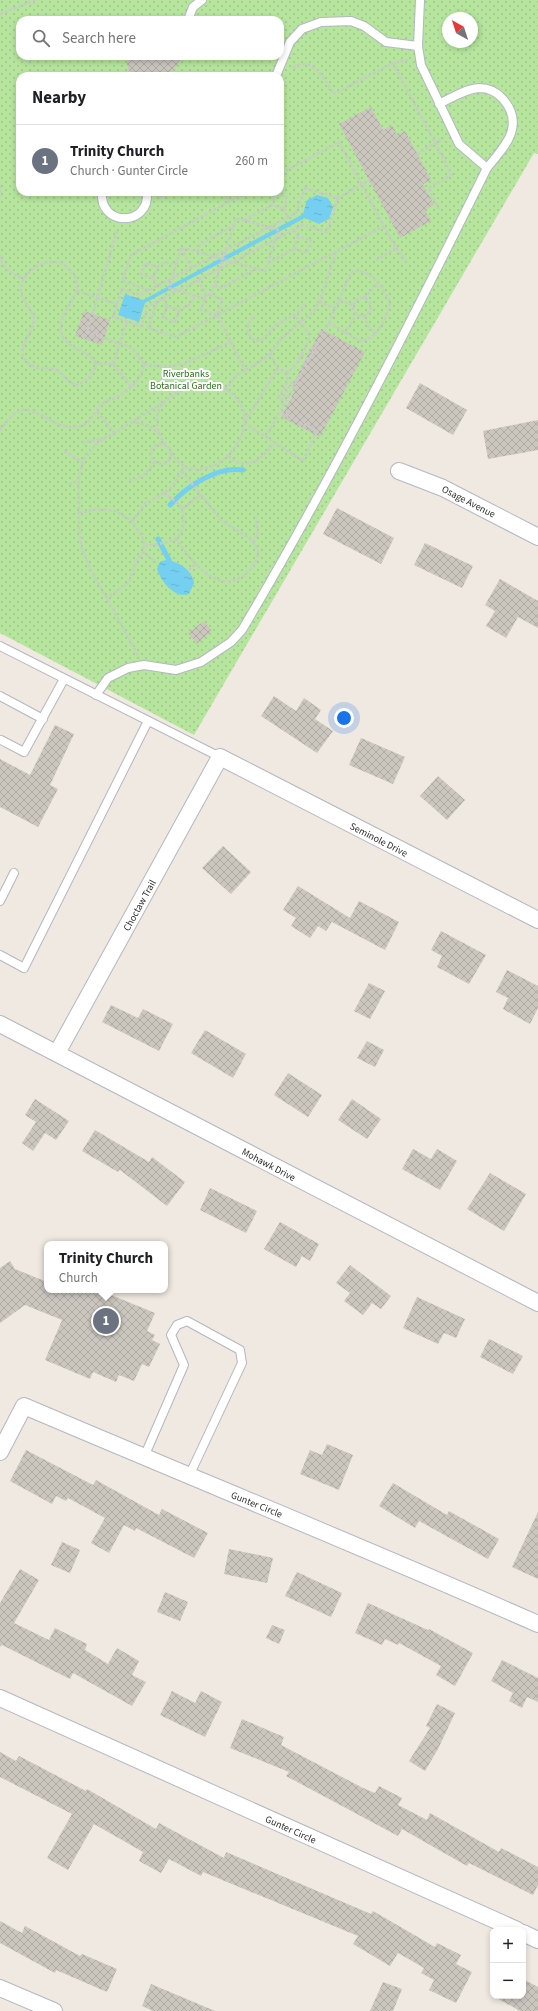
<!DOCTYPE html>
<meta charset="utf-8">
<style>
body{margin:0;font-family:"Source Sans 3",sans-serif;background:#f6f6f6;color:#202124}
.controls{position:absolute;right:12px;bottom:12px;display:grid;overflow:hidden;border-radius:8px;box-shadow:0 2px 6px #0003}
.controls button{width:36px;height:36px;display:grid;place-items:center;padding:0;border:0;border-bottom:1px solid #e0e0e0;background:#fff;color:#202124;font:20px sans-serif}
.compass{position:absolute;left:442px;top:12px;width:36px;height:36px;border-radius:50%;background:#fff;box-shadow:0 2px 6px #0003;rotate:321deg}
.you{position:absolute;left:344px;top:718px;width:14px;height:14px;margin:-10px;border:3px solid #fff;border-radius:50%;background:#1a73e8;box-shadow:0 0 0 6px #1a73e833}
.badge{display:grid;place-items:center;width:26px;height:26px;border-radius:50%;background:#ea580c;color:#fff;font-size:13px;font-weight:700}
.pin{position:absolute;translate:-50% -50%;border:2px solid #fff;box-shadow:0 1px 4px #0006}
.popup{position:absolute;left:44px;top:1241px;width:124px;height:52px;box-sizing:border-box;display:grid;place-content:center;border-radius:8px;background:#fff;filter:drop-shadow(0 1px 3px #0005);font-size:13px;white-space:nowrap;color:#757577}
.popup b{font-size:15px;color:#202124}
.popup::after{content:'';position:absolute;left:50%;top:100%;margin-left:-8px;border:8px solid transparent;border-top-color:#fff}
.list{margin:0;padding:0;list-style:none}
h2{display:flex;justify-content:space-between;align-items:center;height:52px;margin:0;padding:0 16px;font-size:17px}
h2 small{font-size:13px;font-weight:400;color:#757577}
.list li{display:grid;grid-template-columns:26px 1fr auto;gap:12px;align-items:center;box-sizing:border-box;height:72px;padding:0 16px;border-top:1px solid #e0e0e0}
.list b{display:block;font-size:15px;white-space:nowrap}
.list p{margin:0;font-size:13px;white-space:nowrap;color:#757577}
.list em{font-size:13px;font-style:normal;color:#757577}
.icon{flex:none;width:22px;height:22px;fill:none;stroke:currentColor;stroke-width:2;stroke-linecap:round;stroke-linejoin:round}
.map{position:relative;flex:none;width:538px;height:2011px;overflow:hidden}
.search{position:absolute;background:#fff;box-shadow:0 2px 6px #0003;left:16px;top:16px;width:268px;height:44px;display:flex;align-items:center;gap:10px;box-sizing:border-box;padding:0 14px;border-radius:12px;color:#757577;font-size:15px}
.panel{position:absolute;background:#fff;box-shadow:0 2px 6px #0003;left:16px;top:72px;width:268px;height:124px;border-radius:12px}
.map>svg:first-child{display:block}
.park{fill:url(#park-dots);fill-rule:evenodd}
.water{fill:url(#water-ripples)}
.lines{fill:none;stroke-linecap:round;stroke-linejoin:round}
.stream{stroke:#75cff0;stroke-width:5}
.building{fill:url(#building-cross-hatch)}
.lane-casing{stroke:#b4b7c1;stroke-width:10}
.street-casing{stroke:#b4b7c1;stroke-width:18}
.path{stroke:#c9c9c9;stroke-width:2.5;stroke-dasharray:3 2;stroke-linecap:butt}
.lane{stroke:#fff;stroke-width:8}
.street{stroke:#fff;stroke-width:16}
.labels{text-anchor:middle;stroke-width:4;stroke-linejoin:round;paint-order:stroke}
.park-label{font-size:10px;fill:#2c6e1b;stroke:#fff}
.street-label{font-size:10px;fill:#2e2e2e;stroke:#fff}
</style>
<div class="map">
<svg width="538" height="2011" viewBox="0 0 538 2011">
<defs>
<pattern id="park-dots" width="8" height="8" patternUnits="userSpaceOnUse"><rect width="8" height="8" fill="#b6e59e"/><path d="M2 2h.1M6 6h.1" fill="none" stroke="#9dc588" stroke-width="1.8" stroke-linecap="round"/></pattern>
<pattern id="water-ripples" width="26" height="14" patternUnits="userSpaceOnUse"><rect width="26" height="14" fill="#75cff0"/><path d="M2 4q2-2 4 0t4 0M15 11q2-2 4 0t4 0" fill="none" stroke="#66b2ce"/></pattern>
<pattern id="building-cross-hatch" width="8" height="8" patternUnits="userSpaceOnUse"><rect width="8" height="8" fill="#cbc7bf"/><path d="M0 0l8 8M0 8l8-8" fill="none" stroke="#afaba4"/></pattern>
</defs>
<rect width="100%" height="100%" fill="#efe9e1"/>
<path class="park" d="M0 0H538V154L534 153 194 735 0 633ZM448 18H472V42H448ZM20 20H280V56H20ZM20 76H280V192H20Z"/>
<g class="water">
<path d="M317 195 328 198 333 207 329 219 319 224 305 218 145 303 139 322 118 315 125 294 143 300 303 214 307 200Z"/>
<path d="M166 560C178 561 192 570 194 583L189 594C174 599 161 581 157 569L160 562Z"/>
</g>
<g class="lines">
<g class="stream">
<path d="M170 505C187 486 217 466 243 470"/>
<path d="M158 539 169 560"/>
</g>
</g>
<g class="building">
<path d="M128 56H182L176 67 165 76H131L127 65Z"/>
<path d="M371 107 383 130 392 125 397 135 405 131 431 180 423 184 434 205 425 210 431 221 400 238 339 124Z"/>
<path d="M84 311 110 320 102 345 75 336Z"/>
<path d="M321 329 365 352 320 437 281 417 296 388 292 386Z"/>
<path d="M420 383 467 410 453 435 406 408Z"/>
<path d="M538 420V450L488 459 483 431Z"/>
<path d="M337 508 394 538 381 564 323 534Z"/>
<path d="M425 543 473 566 462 588 414 565Z"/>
<path d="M500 579 538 601V628L518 617 506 638 486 626 495 611 485 605Z"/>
<path d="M204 621 212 631 197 644 188 633Z"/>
<path d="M274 696 296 711 304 698 321 710 315 719 333 731 317 753 261 716Z"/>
<path d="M55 725 74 734 50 785 58 789 38 827 0 807V759L30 775Z"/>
<path d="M361 738 405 757 393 784 349 765Z"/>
<path d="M438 776 465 800 447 820 420 796Z"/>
<path d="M223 846 251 872 231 894 202 868Z"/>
<path d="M298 886 350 918 359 901 399 922 385 950 332 922 326 931 318 926 310 938 291 926 296 918 283 910Z"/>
<path d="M441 931 486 955 469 984 437 967 442 956 431 950Z"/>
<path d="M507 970 538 986V1008L530 1024 503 1009 508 998 496 992Z"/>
<path d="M369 983 385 991 370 1019 354 1011Z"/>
<path d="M111 1005 138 1018 143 1009 173 1024 159 1051 102 1022Z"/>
<path d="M205 1030 246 1054 233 1078 191 1053Z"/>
<path d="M367 1041 384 1050 375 1067 357 1058Z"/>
<path d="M288 1073 322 1095 308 1117 274 1095Z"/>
<path d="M35 1099 69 1121 56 1140 45 1133 33 1151 22 1143 36 1122 25 1115Z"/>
<path d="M352 1099 381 1119 367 1139 338 1120Z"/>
<path d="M95 1130 149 1162 152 1157 185 1182 167 1206 120 1170 118 1172 82 1151Z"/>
<path d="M413 1149 431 1159 437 1149 457 1161 440 1190 402 1169Z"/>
<path d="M490 1173 526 1194 504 1231 467 1209Z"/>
<path d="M210 1188 257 1211 246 1233 200 1210Z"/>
<path d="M280 1222 319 1244 310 1261 302 1256 296 1267 264 1249Z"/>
<path d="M10 1261 15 1269 47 1282V1290H99L155 1313 147 1331 155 1335 152 1340 160 1344 149 1367 142 1364 134 1381 119 1375 116 1382 93 1372 90 1379 45 1360 62 1320 25 1305 0 1323V1268Z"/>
<path d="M350 1265 391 1296 381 1309 372 1303 363 1315 344 1301 350 1293 336 1283Z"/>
<path d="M417 1297 465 1319 456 1338 444 1333 438 1344 403 1328Z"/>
<path d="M489 1339 523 1356 513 1374 480 1357Z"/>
<path d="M327 1444 353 1455 339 1490 300 1474 310 1450 322 1455Z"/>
<path d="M26 1450 93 1485 96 1480 159 1515 162 1509 208 1533 194 1558 136 1528 135 1531 124 1525 109 1553 91 1543 105 1518 68 1498 66 1501 56 1496 52 1504 10 1481Z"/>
<path d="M393 1483 447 1515 449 1511 499 1539 488 1559 419 1521 415 1528 379 1506Z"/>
<path d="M538 1512V1579L512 1567Z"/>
<path d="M62 1542 80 1550 70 1573 51 1565Z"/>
<path d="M229 1549 273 1558 267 1583 224 1574Z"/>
<path d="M20 1569 39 1580 14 1623 49 1640 55 1628 87 1644 85 1650 108 1664 117 1648 139 1661 132 1675 146 1682 132 1706 73 1673 70 1679 2 1645 0 1647V1603Z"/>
<path d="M297 1572 342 1593 331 1617 285 1596Z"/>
<path d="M165 1592 188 1602 180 1621 157 1612Z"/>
<path d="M368 1603 428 1630 429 1629 473 1653 455 1686 436 1675 441 1666 399 1643 398 1645 385 1639 382 1645 355 1633Z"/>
<path d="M272 1625 285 1630 279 1644 266 1638Z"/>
<path d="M502 1660 538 1678V1702L527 1697 522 1708 509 1701 513 1693 491 1681Z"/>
<path d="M172 1691 195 1703 201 1691 222 1702 205 1737 160 1715Z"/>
<path d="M437 1704 455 1713 438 1749 425 1771 409 1761 430 1728 426 1726Z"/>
<path d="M242 1719 284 1737 281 1745 363 1788 375 1793 379 1786 402 1798 398 1805 427 1820 430 1813 499 1852 501 1848 538 1867V1885L533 1895 469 1863 467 1866 402 1829 398 1836 286 1776 289 1772 230 1748Z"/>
<path d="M0 1752 16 1761 19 1756 86 1791 87 1789 156 1829 159 1823 224 1858 226 1852 371 1914 373 1911 435 1947 437 1943 461 1955 456 1964 472 1972 456 2003 429 1990 434 1980 421 1973 424 1968 398 1953 390 1966 353 1944 358 1936 203 1872 201 1876 169 1859 161 1873 139 1861 143 1852 94 1824 68 1870 47 1858 72 1814 0 1777Z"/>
<path d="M0 1921 22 1933 25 1926 80 1956 82 1954 117 1969 107 1992 56 1970 55 1973 0 1943Z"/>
<path d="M523 1979 538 1987V2011H520L493 1996H523Z"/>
<path d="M383 1982 402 1989 393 2011H370Z"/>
<path d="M151 1984 215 2011H153L142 2006Z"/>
</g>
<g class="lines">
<defs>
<g id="lane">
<path d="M188 20 193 7 202 0"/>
<path d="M276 76 290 42 302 29 321 22 351 21 364 26 386 42 418 46"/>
<path d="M439 104C451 98 465 89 479 88 489 88 497 92 503 99 526 126 504 147 487 168"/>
<path d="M102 192C99 227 150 227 147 192"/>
<path d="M0 646 220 757"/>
<path d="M96 695 108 678 128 668 144 665 176 670 201 662 231 642 242 630C331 480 410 324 487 168L459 144 421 65 418 46 420 0"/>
<path d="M0 696 43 719"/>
<path d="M1 740 24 752 64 679"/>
<path d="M0 901 14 873"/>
<path d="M0 955 24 968 148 721"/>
<path d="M144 1457 184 1365 171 1335 177 1325 187 1321 240 1350 242 1363 189 1476"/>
</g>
<g id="street">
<path d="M399 471 443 488 538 537"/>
<path d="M0 1024 538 1303"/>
<path d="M57 1053 220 757 538 920"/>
<path d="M0 1452 24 1406C195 1479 368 1549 538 1624"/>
<path d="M0 1698 517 1930"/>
<path d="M523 1933 538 1940"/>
<path d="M0 1988 54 2011"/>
</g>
</defs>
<use href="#lane" class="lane-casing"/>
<use href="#street" class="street-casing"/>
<g class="path">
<path d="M0 14 35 0"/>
<path d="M393 63 452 175 428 188 439 209"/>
<path d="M293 68C312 54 325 80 334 94L393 63 408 60"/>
<path d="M417 154 444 138"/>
<path d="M0 185V197"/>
<path d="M305 188 338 198 327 232 303 225 148 306 141 326 113 317 122 289 140 295 296 213Z"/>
<path d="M224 192 229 202"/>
<path d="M160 198 164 192"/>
<path d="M338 198 370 180"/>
<path d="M284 209 288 217"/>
<path d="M244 220 272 205 276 193 287 197 284 209 272 205"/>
<path d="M294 230 298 237"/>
<path d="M181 248 191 267"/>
<path d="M396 248 407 262"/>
<path d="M198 252 200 244 233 226"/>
<path d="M0 255C3 270 11 273 24 279"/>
<path d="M376 260 396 248 384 226"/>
<path d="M268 263 294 249 298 237 311 240 307 253 294 249"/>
<path d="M157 267 166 262 174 264"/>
<path d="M153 278 157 267 145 263 141 274 153 278 157 286"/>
<path d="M198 280 206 294"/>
<path d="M171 283 169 288 174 289 205 299 206 294 210 295C215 283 219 271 223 259L236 218 279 230 265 271 228 261C213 256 197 252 181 247L171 283"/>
<path d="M215 285 221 288 256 269"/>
<path d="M149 290 122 281 131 255 247 192"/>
<path d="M77 291 117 304"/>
<path d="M210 295 222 299 217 315 245 370"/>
<circle cx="362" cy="307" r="9"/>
<path d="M163 298 167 306"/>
<path d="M364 298 378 284"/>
<path d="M205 299 201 310 217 315"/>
<path d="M340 300 352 305"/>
<path d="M157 302 148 328 176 337 384 226 339 142 280 174"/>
<path d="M319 302 335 308"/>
<path d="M179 310 175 322 163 318 167 306 179 310 191 304 195 295"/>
<path d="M364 316 369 328 376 333"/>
<path d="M254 317C245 324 245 336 256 341 267 339 268 332 275 326 286 317 298 317 305 304"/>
<path d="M345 333 356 315"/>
<path d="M271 353C273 362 277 372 288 372 295 368 311 342 308 334 306 327 299 321 295 316"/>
<path d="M301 355 309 360"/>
<path d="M96 363C87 349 68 350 62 334 53 310 92 295 70 270 54 251 20 269 21 291 22 302 32 309 34 318 36 332 8 353 33 366 40 370 47 367 54 369 63 372 67 383 76 385 86 383 95 373 96 363L113 364 131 386"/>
<path d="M113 364 127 321"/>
<path d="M144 364 164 367 184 364 231 342"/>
<path d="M278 368 244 423 303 461 317 431 280 412"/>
<path d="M288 372 287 382 279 398 282 400 292 382 296 384"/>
<path d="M225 390 236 376 267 357 281 339 314 311 321 298 336 252"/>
<path d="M97 412 114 432"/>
<path d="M131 422 149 425 159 434"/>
<path d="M0 430C5 424 10 416 17 412 35 402 52 430 77 427 92 425 93 411 103 403 108 400 113 399 117 397 128 391 143 378 144 364L132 348 87 332 117 231"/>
<path d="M266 437 329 323 350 275 353 271C371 269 384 288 390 303 388 316 376 341 360 341L329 323"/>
<path d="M82 443 104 438"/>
<circle cx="161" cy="454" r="10"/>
<path d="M165 445C159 434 153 421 160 408 163 401 169 398 175 394 196 380 226 380 240 403 262 439 200 498 171 453"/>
<path d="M64 451 82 462"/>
<path d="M228 456C246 473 264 458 274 442"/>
<path d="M182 471 201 495 182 509"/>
<path d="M129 480C141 479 148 473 154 462"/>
<path d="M69 484 78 481"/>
<path d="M79 513 97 509 115 511 132 521 144 540 143 552 136 562 129 582 107 598"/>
<path d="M132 521 146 503 164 493 172 487 184 467"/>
<path d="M176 538C191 561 219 598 247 573 254 566 259 558 258 549L249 538 221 520 201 495"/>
<path d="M253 542 258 534 256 517"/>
<path d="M145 546C154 544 167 544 175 539 185 533 186 513 179 505 175 500 169 497 164 493"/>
<path d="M143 552 156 562"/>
<path d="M189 570 196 564"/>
<path d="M138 655 91 570 82 549 79 527V476L84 459 97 443 163 403"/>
</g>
<use href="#lane" class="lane"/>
<use href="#street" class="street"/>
</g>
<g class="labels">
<g class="park-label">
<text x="186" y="377">Riverbanks<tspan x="186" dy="12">Botanical Garden</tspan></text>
</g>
<g class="street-label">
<text transform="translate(469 501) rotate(27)" y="4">Osage Avenue</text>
<text transform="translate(379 839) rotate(27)" y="4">Seminole Drive</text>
<text transform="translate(139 905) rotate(-61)" y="4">Choctaw Trail</text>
<text transform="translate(269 1164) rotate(28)" y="4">Mohawk Drive</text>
<text transform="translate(257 1504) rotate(22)" y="4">Gunter Circle</text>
<text transform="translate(291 1829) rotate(24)" y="4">Gunter Circle</text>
</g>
</g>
</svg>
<div class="controls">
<button>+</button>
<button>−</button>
</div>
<svg class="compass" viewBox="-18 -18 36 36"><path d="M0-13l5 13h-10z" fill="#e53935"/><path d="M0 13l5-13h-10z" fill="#757577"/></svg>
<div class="you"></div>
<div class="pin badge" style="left:106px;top:1321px;background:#6b7280">1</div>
<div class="popup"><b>Trinity Church</b>Church</div>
<div class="search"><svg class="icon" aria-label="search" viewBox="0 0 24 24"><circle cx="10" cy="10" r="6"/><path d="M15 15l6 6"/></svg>Search here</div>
<section class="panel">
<h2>Nearby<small></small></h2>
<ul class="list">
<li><span class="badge" style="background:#6b7280">1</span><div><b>Trinity Church</b><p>Church · Gunter Circle</p></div><em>260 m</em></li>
</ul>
</section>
</div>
